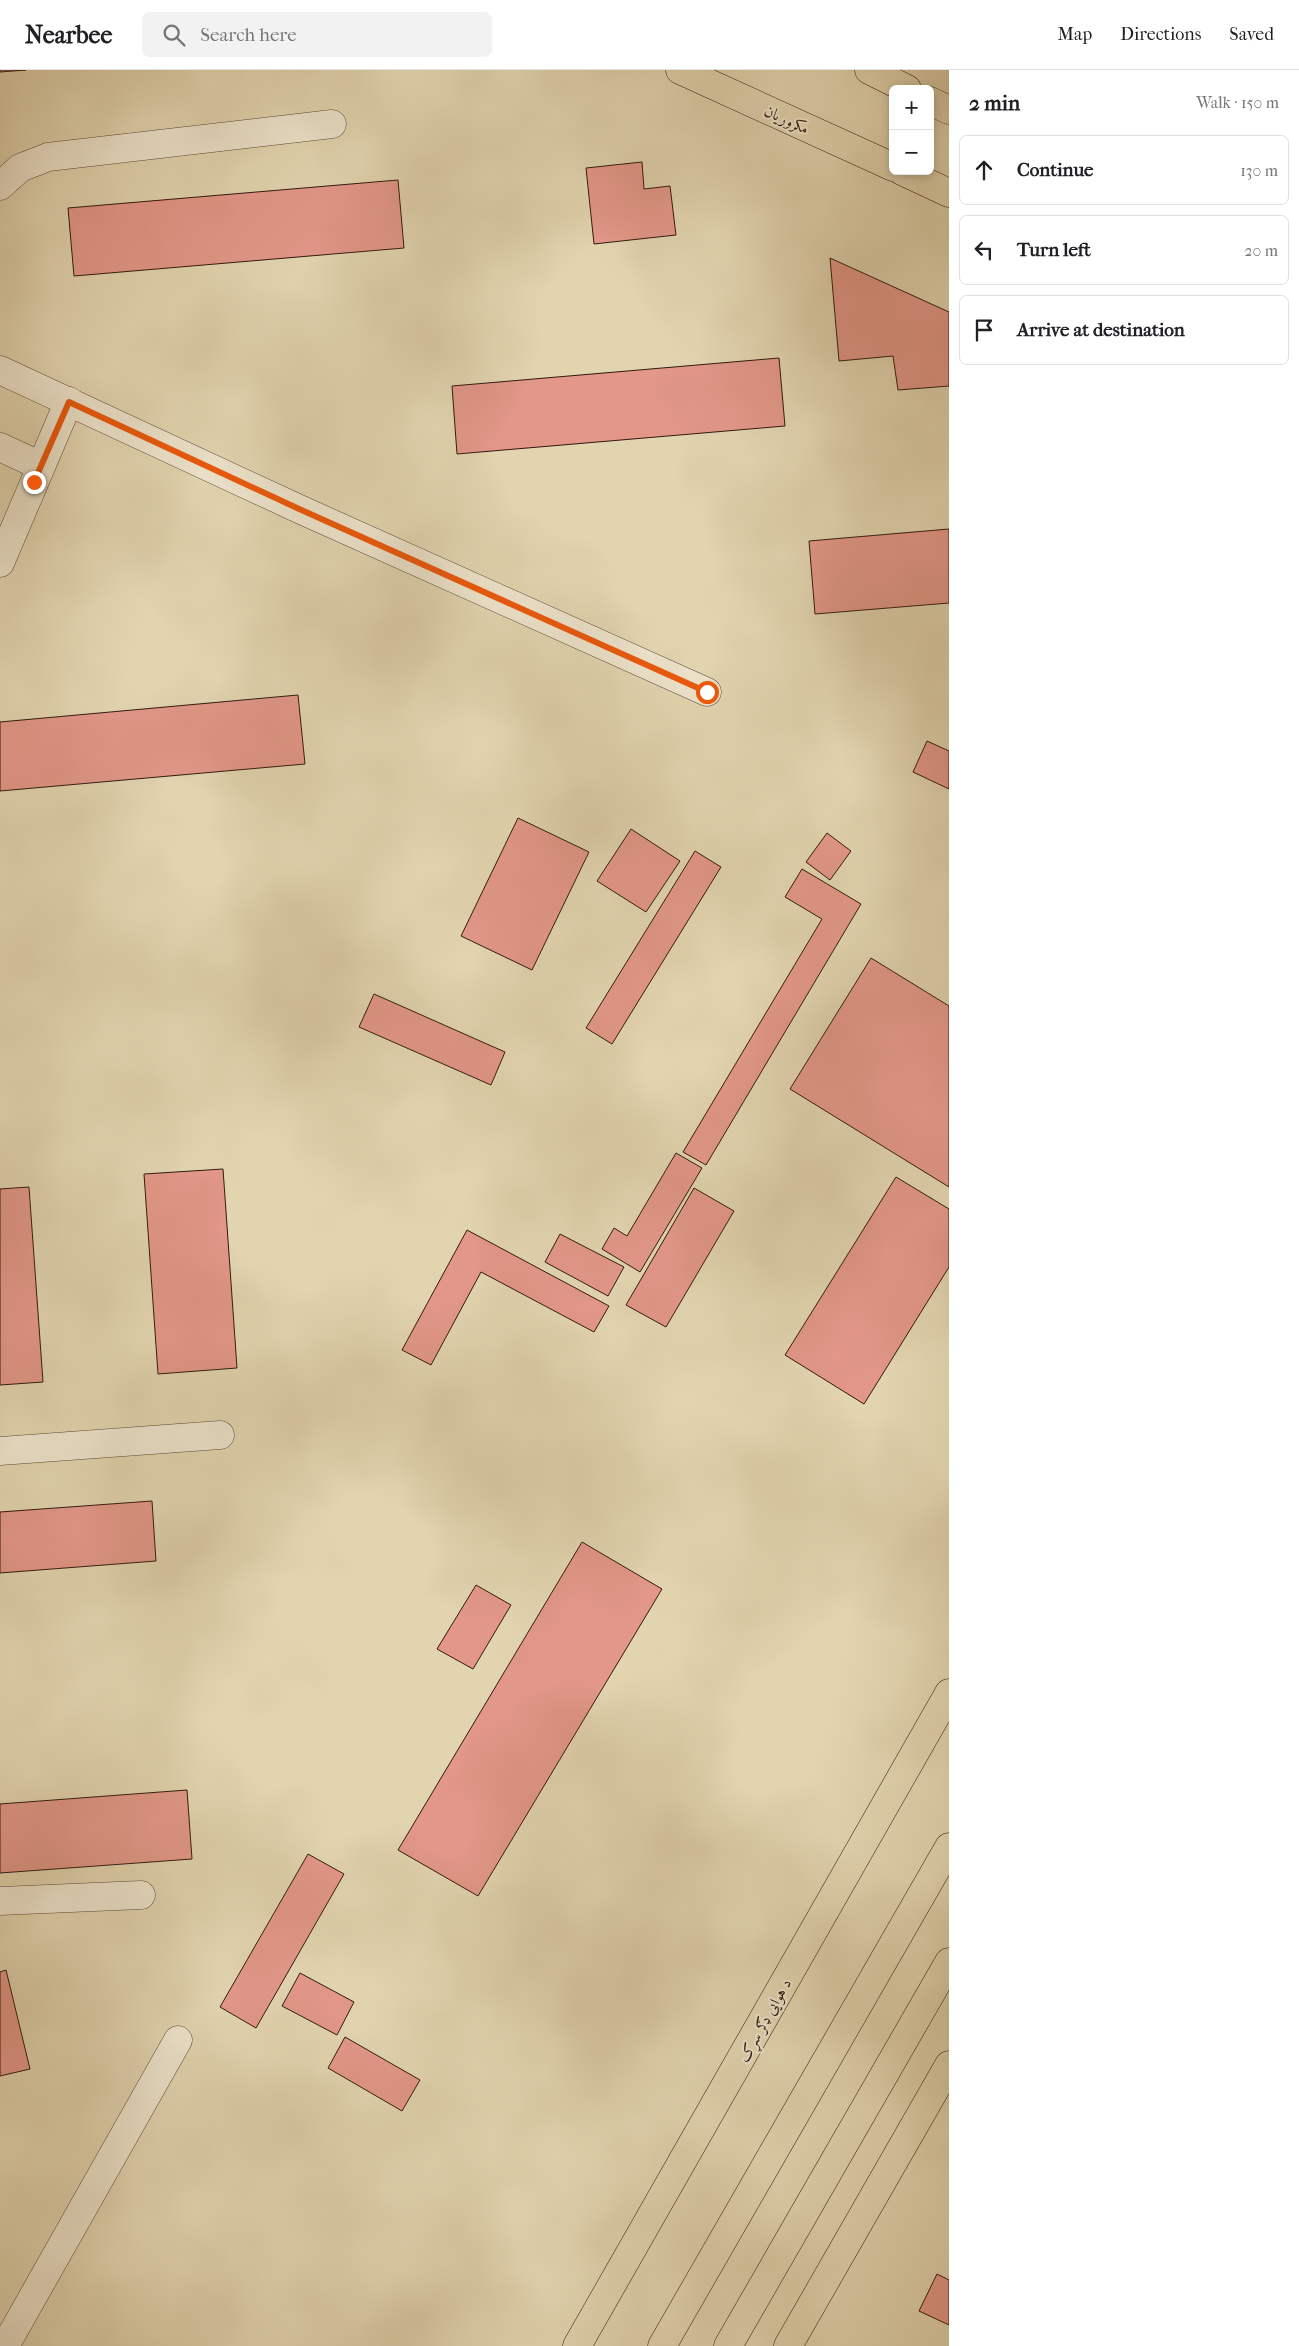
<!DOCTYPE html>
<meta charset="utf-8">
<style>
body{margin:0;font-family:"IM FELL French Canon",Amiri,serif;background:#f2f2f2;color:#202124}
.controls{position:absolute;right:15px;top:15px;display:grid;overflow:hidden;border-radius:8px;box-shadow:0 2px 8px #0003}
.controls button{width:45px;height:45px;display:grid;place-items:center;padding:0;border:0;border-bottom:1px solid #e0e0e0;background:#fff;color:#202124;font:25px sans-serif}
.stop{position:absolute;width:15px;height:15px;margin:-11px;border:4px solid #ea580c;border-radius:50%;background:#fff}
.stop.end{background:#ea580c;border-color:#fff;box-shadow:0 1px 5px #0008}
.list{margin:0;padding:0;list-style:none}
h2{display:flex;justify-content:space-between;align-items:center;height:65px;margin:0;padding:0 20px;font-size:21px}
h2 small{font-size:16px;font-weight:400;color:#757577}
.list li{display:grid;grid-template-columns:32px 1fr auto;gap:15px;align-items:center;box-sizing:border-box;height:70px;margin:0 10px 10px;padding:0 10px;border:1px solid #e0e0e0;border-radius:8px}
.list b{display:block;font-size:19px;white-space:nowrap}
.list em{font-size:16px;font-style:normal;color:#757577}
.icon{flex:none;width:28px;height:28px;fill:none;stroke:currentColor;stroke-width:2;stroke-linecap:round;stroke-linejoin:round}
.map{position:relative;flex:none;width:949px;height:2276px;overflow:hidden}
header{display:flex;align-items:center;gap:30px;box-sizing:border-box;height:70px;padding:0 25px;background:#fff;border-bottom:1px solid #e0e0e0}
header strong{font-size:24px}
nav{display:flex;gap:28px;margin-inline-start:auto;font-size:18px}
.search{width:350px;height:45px;background:#f2f2f2;display:flex;align-items:center;gap:12px;box-sizing:border-box;padding:0 18px;border-radius:8px;color:#757577;font-size:19px}
main{display:flex}
aside{flex:1;background:#fff}
.map>svg:first-child{display:block}
.building{fill:#e29788;stroke:#33190f}
.lines{fill:none;stroke-linecap:round;stroke-linejoin:round}
.minor-casing{stroke:#5e4837;stroke-width:29}
.major-casing{stroke:#33190f;stroke-width:29}
.minor{stroke:#ece3cb;stroke-width:28}
.major{stroke:#e1d4af;stroke-width:28}
.route{stroke:#ea580c;stroke-width:6}
.labels{text-anchor:middle;stroke-width:4;stroke-linejoin:round;paint-order:stroke}
.street-label{font-size:16px;fill:#33190f;stroke:#ece3cb}
</style>
<header>
<strong>Nearbee</strong>
<div class="search"><svg class="icon" aria-label="search" viewBox="0 0 24 24"><circle cx="10" cy="10" r="6"/><path d="M15 15l6 6"/></svg>Search here</div>
<nav><a>Map</a><a>Directions</a><a>Saved</a></nav>
</header>
<main>
<div class="map">
<svg width="949" height="2276" viewBox="0 0 949 2276">
<rect width="100%" height="100%" fill="#e1d4af"/>
<filter id="stains"><feTurbulence type="fractalNoise" baseFrequency=".004" numOctaves="4"/><feColorMatrix values="0 0 0 0 .2 0 0 0 0 .09 0 0 0 0 .02 0 0 0 .5 -.17"/></filter>
<radialGradient id="worn" r=".72"><stop offset=".6" stop-color="#630" stop-opacity="0"/><stop offset="1" stop-color="#630" stop-opacity=".3"/></radialGradient>
<g class="building">
<path d="M0 0H26L0 2Z"/>
<path d="M642 92 644 119 670 116 676 165 594 174 586 98Z"/>
<path d="M398 110 404 178 74 206 68 138Z"/>
<path d="M830 188 949 242V316L898 320 893 286 839 291Z"/>
<path d="M779 288 785 356 457 384 452 316Z"/>
<path d="M949 459V533L815 544 809 471Z"/>
<path d="M298 625 305 694 0 721V652Z"/>
<path d="M927 671 949 681V719L913 702Z"/>
<path d="M518 748 589 782 532 900 461 866Z"/>
<path d="M631 759 680 791 646 842 597 811Z"/>
<path d="M827 763 851 781 830 810 806 792Z"/>
<path d="M695 781 721 797 612 974 586 958Z"/>
<path d="M802 799 861 834 706 1095 683 1082 822 849 785 827Z"/>
<path d="M871 888 949 936V1117L790 1019Z"/>
<path d="M374 924 505 982 491 1015 359 957Z"/>
<path d="M676 1083 702 1098 640 1202 602 1179 614 1158 627 1166Z"/>
<path d="M223 1099 237 1298 158 1304 144 1104Z"/>
<path d="M896 1107 949 1139V1197L864 1334 785 1285Z"/>
<path d="M29 1117 43 1312 0 1315V1119Z"/>
<path d="M694 1118 734 1141 666 1257 626 1235Z"/>
<path d="M467 1160 609 1236 594 1262 481 1202 431 1295 402 1280Z"/>
<path d="M560 1164 624 1197 608 1226 545 1192Z"/>
<path d="M152 1431 156 1491 0 1503V1442Z"/>
<path d="M582 1472 662 1519 478 1826 398 1780Z"/>
<path d="M476 1515 511 1535 473 1599 437 1579Z"/>
<path d="M187 1720 192 1789 0 1803V1734Z"/>
<path d="M308 1784 344 1804 256 1958 220 1937Z"/>
<path d="M6 1900 30 1999 0 2006V1902Z"/>
<path d="M300 1903 354 1932 337 1965 282 1936Z"/>
<path d="M345 1967 420 2010 402 2041 328 1998Z"/>
<path d="M937 2204 949 2210V2255L919 2241Z"/>
</g>
<g class="lines">
<defs>
<g id="minor">
<path d="M0 116 20 98 48 87 332 54"/>
<path d="M0 300 297 438 707 622"/>
<path d="M0 377 41 396"/>
<path d="M0 493 69 331"/>
<path d="M0 1381 220 1365"/>
<path d="M0 1831 141 1825"/>
<path d="M5 2276 178 1970"/>
</g>
<g id="major">
<path d="M680 0 893 97"/>
<path d="M869 0 907 19"/>
<path d="M930 31 949 40"/>
<path d="M902 101 949 123"/>
<path d="M577 2276 949 1623"/>
<path d="M662 2276 949 1777"/>
<path d="M728 2276 949 1892"/>
<path d="M788 2276 949 1995"/>
</g>
</defs>
<use href="#minor" class="minor-casing"/>
<use href="#major" class="major-casing"/>
<use href="#minor" class="minor"/>
<use href="#major" class="major"/>
</g>
<g class="lines">
<path class="route" d="M34 412 69 332 297 438 707 622"/>
</g>
<g class="labels">
<g class="street-label">
<text transform="translate(787 49) rotate(25)" y="6">مکروریان</text>
<text transform="translate(764 1950) rotate(-61)" y="6">د هوایی ډګر سړک</text>
</g>
</g>
<rect width="100%" height="100%" filter="url(#stains)"/>
<rect width="100%" height="100%" fill="url(#worn)"/>
</svg>
<div class="controls">
<button>+</button>
<button>−</button>
</div>
<div class="stop" style="left:707px;top:622px"></div>
<div class="stop end" style="left:34px;top:412px"></div>
</div>
<aside>
<h2>2 min<small>Walk · 150 m</small></h2>
<ul class="list">
<li><svg class="icon" aria-label="ahead" viewBox="0 0 24 24"><path d="M12 20V5M6 11l6-6 6 6"/></svg><div><b>Continue</b></div><em>130 m</em></li>
<li><svg class="icon" aria-label="left" viewBox="0 0 24 24"><path d="M17 20v-9H6M10 6l-5 5 5 5"/></svg><div><b>Turn left</b></div><em>20 m</em></li>
<li><svg class="icon" aria-label="arrive" viewBox="0 0 24 24"><path d="M6 21V4h12l-3 4 3 4H6"/></svg><div><b>Arrive at destination</b></div></li>
</ul>
</aside>
</main>
